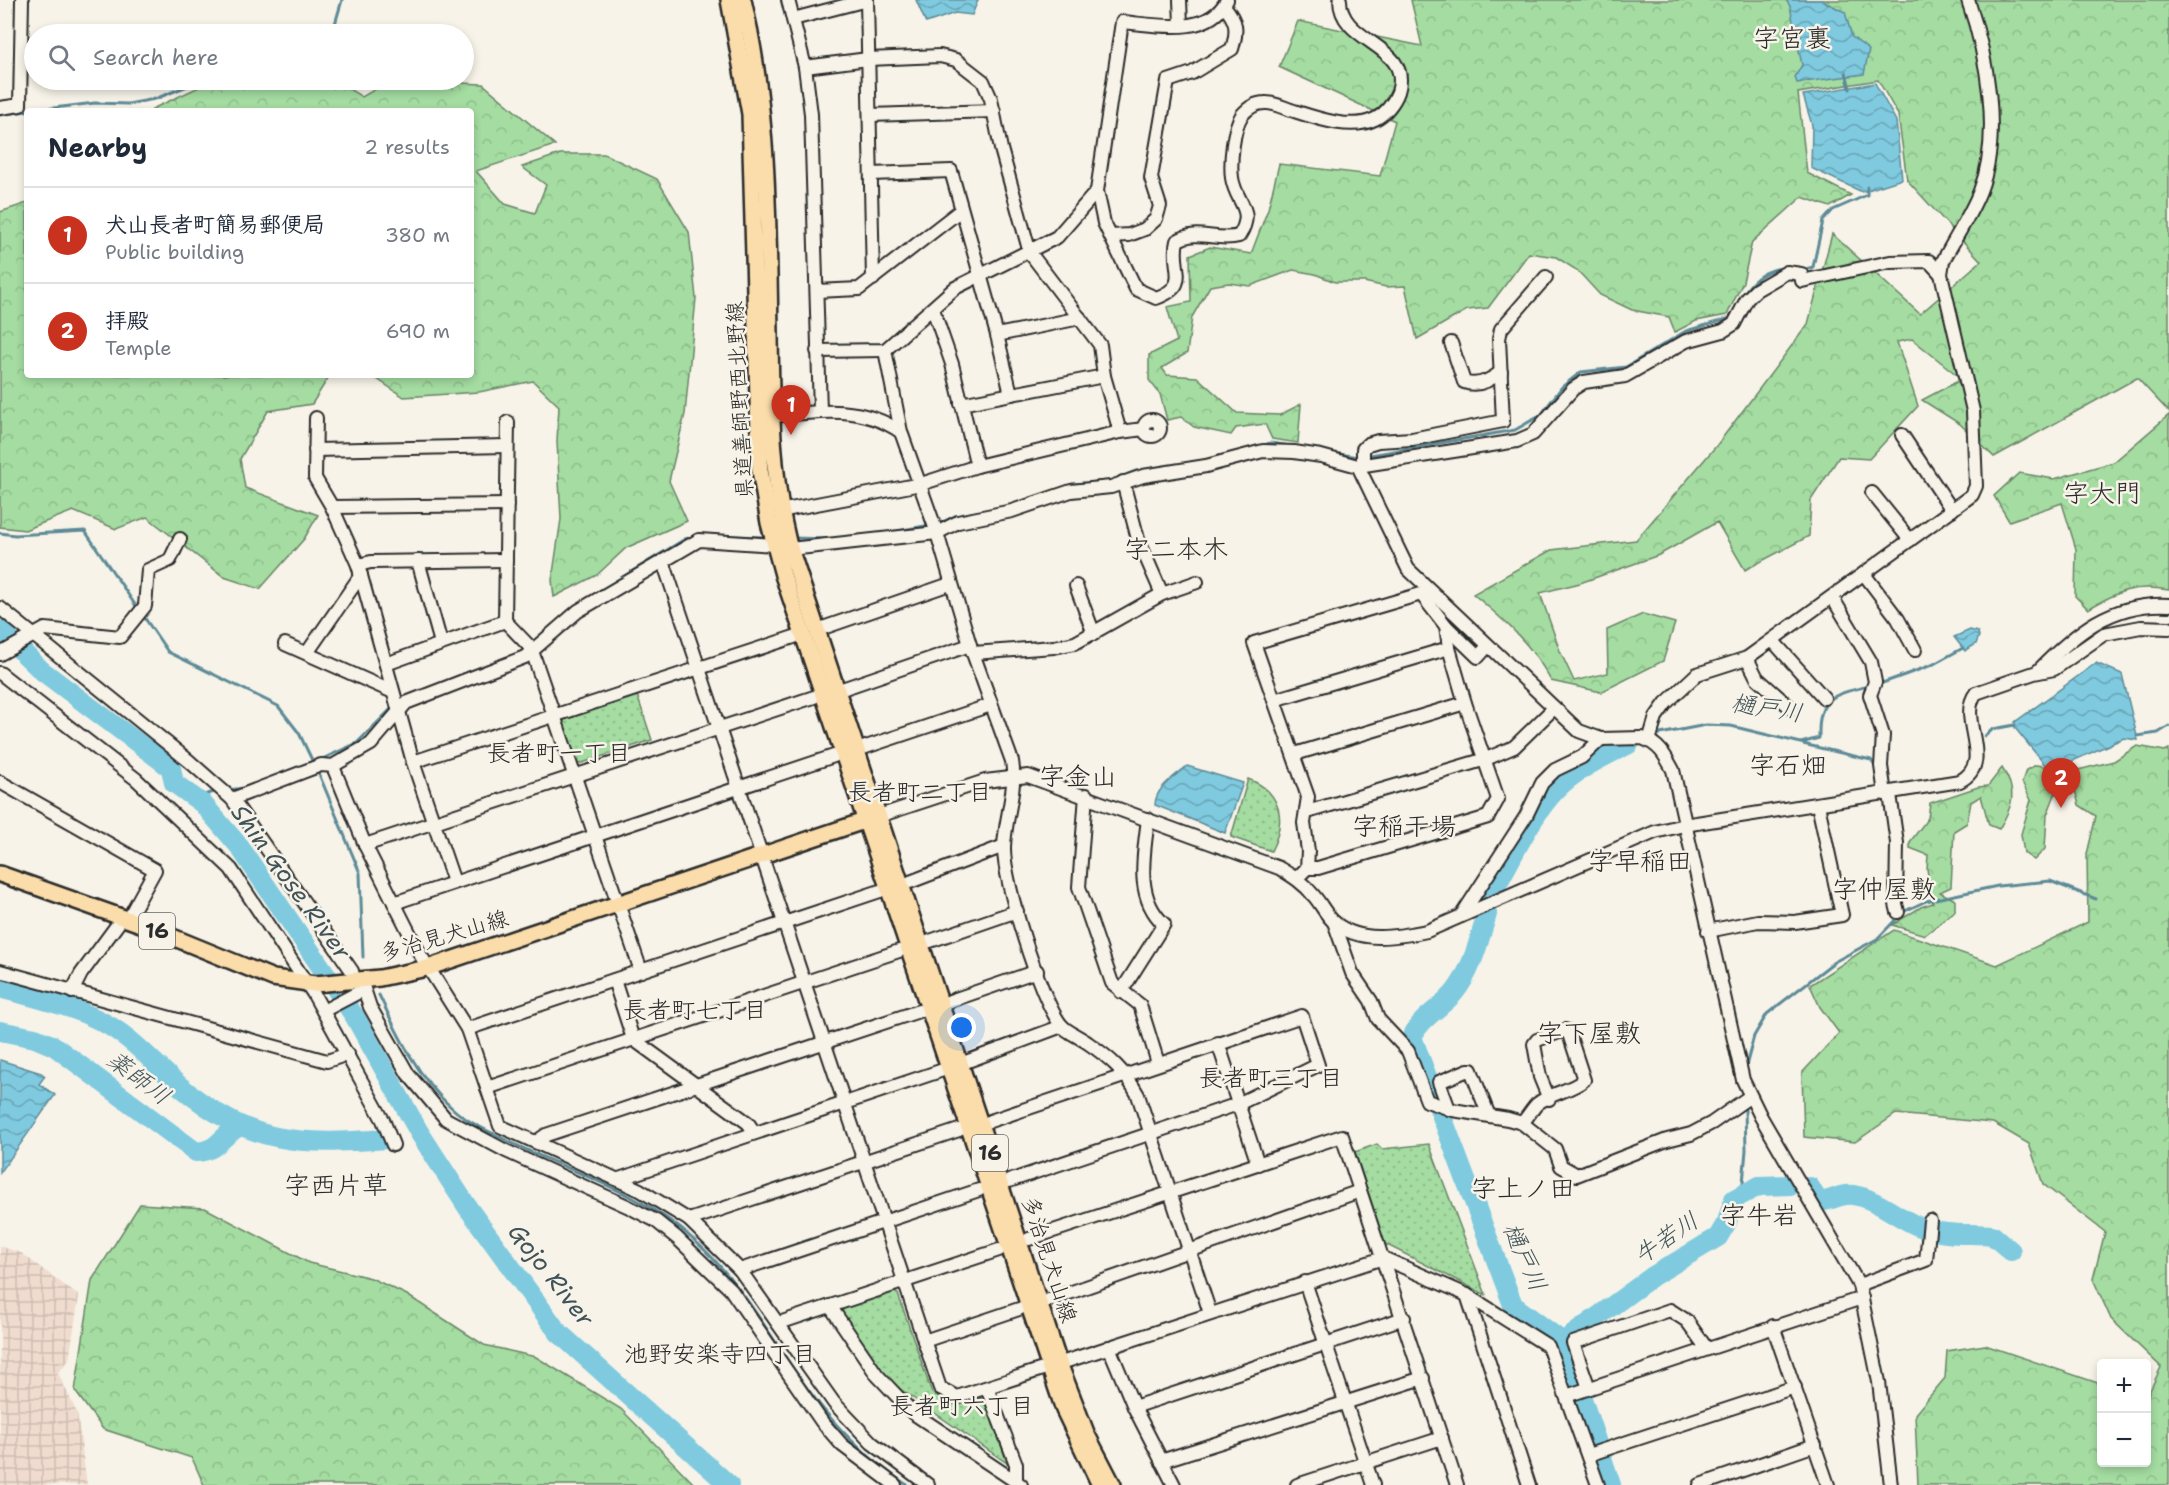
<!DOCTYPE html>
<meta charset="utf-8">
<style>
body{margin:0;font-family:"Shantell Sans","Klee One",sans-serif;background:#f6f6f7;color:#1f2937}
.controls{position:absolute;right:18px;bottom:18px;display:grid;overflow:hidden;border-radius:6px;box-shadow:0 3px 9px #0003}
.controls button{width:54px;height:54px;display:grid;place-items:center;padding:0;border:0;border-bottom:2px solid #e0e1e3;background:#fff;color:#1f2937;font:30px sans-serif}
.you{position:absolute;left:962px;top:1028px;width:21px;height:21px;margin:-15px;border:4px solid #fff;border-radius:50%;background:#1a73e8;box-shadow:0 0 0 9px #1a73e833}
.badge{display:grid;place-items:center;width:39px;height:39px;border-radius:50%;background:#c8321e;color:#fff;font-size:20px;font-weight:700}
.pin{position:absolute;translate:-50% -50px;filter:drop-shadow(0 2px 3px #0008)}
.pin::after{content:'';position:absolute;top:32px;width:21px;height:18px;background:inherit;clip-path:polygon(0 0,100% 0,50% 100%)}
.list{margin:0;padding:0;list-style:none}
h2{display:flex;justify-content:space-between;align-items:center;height:78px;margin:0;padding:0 24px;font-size:26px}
h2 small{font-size:20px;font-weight:400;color:#747a83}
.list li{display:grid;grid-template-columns:39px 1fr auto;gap:18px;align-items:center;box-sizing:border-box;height:96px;padding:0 24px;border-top:2px solid #e0e1e3}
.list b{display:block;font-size:22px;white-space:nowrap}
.list p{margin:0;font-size:20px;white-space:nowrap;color:#747a83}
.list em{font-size:20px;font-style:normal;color:#747a83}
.icon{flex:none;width:33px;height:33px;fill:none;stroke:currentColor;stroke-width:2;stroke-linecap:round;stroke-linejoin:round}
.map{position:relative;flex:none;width:2169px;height:1485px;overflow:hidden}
.search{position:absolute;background:#fff;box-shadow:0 3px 9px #0003;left:24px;top:24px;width:450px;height:66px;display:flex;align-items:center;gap:15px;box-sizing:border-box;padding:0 21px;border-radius:33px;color:#747a83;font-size:22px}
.panel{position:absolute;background:#fff;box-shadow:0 3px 9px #0003;left:24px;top:108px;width:450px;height:270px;border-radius:6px}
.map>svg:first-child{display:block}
.industrial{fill:url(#industrial-grid)}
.grass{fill:url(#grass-dots);stroke:#688466;stroke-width:1.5}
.forest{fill:url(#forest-crowns);stroke:#688466;stroke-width:1.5}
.water{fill:url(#water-waves);stroke:#5d8a97;stroke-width:1.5}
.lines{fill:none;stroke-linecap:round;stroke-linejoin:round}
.stream{stroke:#5d8a97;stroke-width:3}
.river{stroke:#7fcadf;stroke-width:20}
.minor-casing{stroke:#2b2b2b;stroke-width:16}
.major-casing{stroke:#2b2b2b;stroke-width:20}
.minor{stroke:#f7f3e8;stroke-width:12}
.major{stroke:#fbddab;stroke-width:15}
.labels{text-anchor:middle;stroke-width:5;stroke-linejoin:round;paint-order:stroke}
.shield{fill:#f7f3e8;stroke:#686764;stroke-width:1.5}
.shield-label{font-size:21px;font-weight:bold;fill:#2b2b2b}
.street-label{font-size:22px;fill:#2b2b2b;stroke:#f7f3e8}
.water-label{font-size:24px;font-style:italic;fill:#405358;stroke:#f7f3e8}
.neighbourhood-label{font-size:24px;fill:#2b2b2b;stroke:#f7f3e8}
.quarter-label{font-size:26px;fill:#2b2b2b;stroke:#f7f3e8}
</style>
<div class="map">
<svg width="2169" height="1485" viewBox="0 0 2169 1485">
<defs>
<pattern id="industrial-grid" width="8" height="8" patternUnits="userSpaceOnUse" patternTransform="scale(1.5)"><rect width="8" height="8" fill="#efdcce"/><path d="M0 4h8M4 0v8" fill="none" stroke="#cdbdb1"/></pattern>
<pattern id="grass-dots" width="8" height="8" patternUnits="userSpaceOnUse" patternTransform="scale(1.5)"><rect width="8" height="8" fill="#a4dca1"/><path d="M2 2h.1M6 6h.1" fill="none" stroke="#8dbd8b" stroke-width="1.8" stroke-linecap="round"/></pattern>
<pattern id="forest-crowns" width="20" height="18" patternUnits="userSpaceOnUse" patternTransform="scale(1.5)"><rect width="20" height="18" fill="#a4dca1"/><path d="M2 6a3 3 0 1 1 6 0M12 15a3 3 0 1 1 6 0" fill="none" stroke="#8dbd8b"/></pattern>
<pattern id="water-waves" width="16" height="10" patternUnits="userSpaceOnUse" patternTransform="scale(1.5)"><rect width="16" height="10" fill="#7fcadf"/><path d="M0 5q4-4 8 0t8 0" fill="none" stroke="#68a4b5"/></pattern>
</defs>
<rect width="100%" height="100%" fill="#f7f3e8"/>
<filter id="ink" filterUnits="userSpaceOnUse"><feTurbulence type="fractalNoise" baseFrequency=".0167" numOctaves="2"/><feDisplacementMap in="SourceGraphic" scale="12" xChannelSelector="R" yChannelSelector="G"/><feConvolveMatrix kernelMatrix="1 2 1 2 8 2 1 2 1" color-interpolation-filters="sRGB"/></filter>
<g filter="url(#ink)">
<path class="industrial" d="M0 1246 21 1253 79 1296 69 1360 58 1373 77 1413 87 1485H0Z"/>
<g class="grass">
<path d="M637 695 652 740 576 765 561 721Z"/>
<path d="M1248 779C1283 792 1286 822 1271 851L1231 837Z"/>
<path d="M1377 1144 1382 1149 1429 1144 1486 1295 1385 1244 1355 1152Z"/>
<path d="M893 1291 898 1294 932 1393 957 1406 985 1397 1007 1463 890 1382 839 1313 840 1308Z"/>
</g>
<g class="forest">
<path d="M1411 0H2169V412L2137 378 1994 457 1960 424 1922 400 1962 379 1912 339 1897 342 1918 406 1869 459 1839 457 1811 500 1809 536 1745 570 1717 522 1659 555 1580 583 1540 593 1560 651 1574 681 1608 673 1607 630 1643 614 1675 623 1663 661 1601 692 1551 681C1532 644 1504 620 1473 594L1551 550 1636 540 1717 445 1808 324 1832 234 1920 314 1981 261 1907 180 1898 115 1878 80 1798 93 1807 173 1851 195 1830 207 1802 197 1752 242 1743 282 1727 315 1696 321 1675 332 1669 317 1632 310 1600 295 1578 271 1556 257 1529 253 1488 308 1467 310 1417 339 1405 286 1386 287 1364 282H1335L1315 274 1293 270 1250 286 1229 283 1210 286 1192 317 1187 353 1162 368 1167 375 1197 377 1237 413 1280 415 1301 404 1298 443 1272 439 1265 424 1236 428 1231 435 1194 427 1181 417 1167 420 1160 394 1149 380V355L1177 341 1167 307 1191 302 1190 255 1210 247 1251 254 1268 209 1279 164 1380 176 1395 121 1279 67 1298 21 1422 46Z"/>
<path d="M214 80H334L362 97 391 80 483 84 555 145 476 171 505 204 535 213 546 185 522 167 560 154H604L657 179 689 232 696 298 685 414 669 481 687 521 626 548 597 575 554 597 552 580 561 519 557 441 559 406 533 381 479 392 404 397 371 375H471V111H152V109Z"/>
<path d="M27 203V375H330L312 404 268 411 240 459 245 488 318 515 304 539 260 589 224 577 147 517 116 529 73 511 25 530 0 527V212Z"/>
<path d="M2169 415V590C2133 584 2119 591 2088 609L2075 596 2076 549 2062 503 2009 521 1994 496 2019 473 2054 479 2114 462Z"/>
<path d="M2137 746 2165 751 2169 749V1485H1918L1915 1414 1945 1378 1947 1351 1985 1345 2101 1384 2102 1462H2146L2147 1397 2161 1367 2111 1319 2093 1279 2105 1232 2043 1184 2029 1144 1993 1123 1896 1114 1855 1142 1804 1137 1802 1073 1839 1033 1820 1007 1810 985 1894 930 1997 965 2088 922 2087 854 2096 816 2079 805 2070 772 2114 761Z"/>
<path d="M2036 765 2062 769 2066 777 2056 792 2047 815 2045 849 2034 860 2024 853 2021 834 2031 800 2022 782 2026 770Z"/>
<path d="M2002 768C2018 791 2013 806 1999 829L1989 825 1981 796 1971 802 1967 823 1954 831 1951 887 1940 892 1955 900V911L1925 935 1892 925 1921 907 1933 903 1927 869 1928 855 1910 848V842L1928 818 1930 803 1978 787 1988 786Z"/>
<path d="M140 1204 205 1208 309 1263 371 1278 407 1295 484 1345 536 1357 621 1409 695 1485H204L192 1458 103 1429 75 1391 92 1280Z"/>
</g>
<g class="water">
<path d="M916 0H978L972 15 955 13 926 23Z"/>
<path d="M1786 0H1821L1845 12 1852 37 1869 50 1864 74 1797 83 1795 77 1802 65 1790 6Z"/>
<path d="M1875 83 1896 121 1902 179 1862 192 1811 168 1812 125 1803 95Z"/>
<path d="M1970 630 1978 632 1979 636 1976 644 1965 651 1954 637Z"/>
<path d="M2096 663 2122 674 2138 740 2124 738 2050 771 2015 728V722Z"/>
<path d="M1187 766 1243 783 1225 833 1155 805C1155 788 1175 776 1187 766Z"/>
<path d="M0 1060 41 1073 45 1076 39 1084 55 1095 0 1173Z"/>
</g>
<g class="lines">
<g class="stream">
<path d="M320 34 335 24 342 0"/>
<path d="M1846 72 1850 89"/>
<path d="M29 111 95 103 128 104 155 99 202 80"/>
<path d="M0 115 27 111"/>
<path d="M1802 270 1813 267 1823 221 1833 210 1867 195V187"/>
<path d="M1262 446 1270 443 1291 446"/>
<path d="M1333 453 1358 457"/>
<path d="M1365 456 1515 430 1541 415 1562 387 1581 372 1626 367 1686 331 1731 318C1741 295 1754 270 1784 268"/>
<path d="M1046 494 1073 484 1111 481 1136 471 1171 466"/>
<path d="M938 524 955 516 988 510"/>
<path d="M0 533 15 535 85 531 138 609"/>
<path d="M885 533 931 525"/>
<path d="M702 535 767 537"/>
<path d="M792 538 830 539"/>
<path d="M585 600 685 539 693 537"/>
<path d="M142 614 168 652 278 706 299 733 312 760"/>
<path d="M1877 685 1932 665 1963 648"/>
<path d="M400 700 474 670"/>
<path d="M1660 734 1706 725 1731 726 1801 743 1819 738C1818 698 1831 695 1868 686"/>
<path d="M1985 736 1993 729 2015 725"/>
<path d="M2137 736 2158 733 2169 726"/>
<path d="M1803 744 1871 760 1876 768"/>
<path d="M320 760 357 743 393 707"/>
<path d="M319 774 360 873 363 957"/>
<path d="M226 790 247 788"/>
<path d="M203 804 205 795 217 791"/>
<path d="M379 995C398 1035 418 1078 452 1108 466 1121 485 1130 502 1138 566 1171 640 1190 694 1240 750 1290 777 1353 823 1409 847 1439 875 1464 907 1485"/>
<path d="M1746 1066 1754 1036 1767 1014 1834 962 1877 939 1903 912 1926 901 1998 886 2050 881 2096 899"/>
<path d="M1742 1194 1746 1150 1745 1109"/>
</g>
<g class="river">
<path d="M0 630 41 670 171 768 174 783 203 804 239 846 355 1017 419 1132 468 1208 558 1332 729 1485"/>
<path d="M1490 896C1511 862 1528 820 1555 791 1576 769 1603 757 1629 744"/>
<path d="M1487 914C1479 940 1472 971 1454 993 1440 1009 1421 1017 1412 1037L1513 1305 1563 1342 1611 1485"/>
<path d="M0 988C36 998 75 1006 108 1025 136 1041 157 1067 181 1087 252 1146 300 1145 387 1139"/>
<path d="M0 1031 35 1038 54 1046 196 1152C220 1151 221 1134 241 1126"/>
<path d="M1810 1187 1818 1201C1831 1203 1838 1193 1853 1195 1879 1199 1899 1220 1923 1228 1946 1236 1969 1233 1992 1235L2011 1251"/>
<path d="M1563 1342 1653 1276 1718 1237 1727 1222 1734 1199 1759 1186 1791 1185"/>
</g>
<defs>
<g id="minor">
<path d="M788 0 805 67 811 114 820 411"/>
<path d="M867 0 873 279"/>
<path d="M1180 0 1181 25"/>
<path d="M1227 0C1208 37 1157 25 1122 22L1097 191 1104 223 1136 289 1156 298C1193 285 1170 268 1177 241 1197 228 1216 242 1239 236 1256 209 1236 204 1232 178 1230 162 1233 128 1242 115 1248 108 1256 103 1265 103 1273 102 1284 108 1291 110 1316 118 1351 131 1375 119 1385 114 1394 103 1398 92 1413 44 1340 44 1340 0"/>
<path d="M793 19 867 0"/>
<path d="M0 108 20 105 22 0"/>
<path d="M870 115 994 111"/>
<path d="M871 174 951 171 997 335 1011 394"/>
<path d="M1111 236 1129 235 1145 229 1156 219 1160 206 1151 178 1168 81 1192 73 1232 49C1238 30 1237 21 1224 6"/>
<path d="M817 291 859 289 961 210"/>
<path d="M933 309 952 364 977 466"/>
<path d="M997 335 1080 318"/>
<path d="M1451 343 1464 382C1477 387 1491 380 1501 372"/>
<path d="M885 350 901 432 937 533 970 645 1012 761C1017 791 1005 817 1004 847 1003 881 1040 998 1061 1025 1067 1032 1080 1037 1088 1043 1110 1058 1125 1071 1138 1095L1210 1313"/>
<path d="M817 351 885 350 955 288 1057 237 1097 191"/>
<path d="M961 404 1104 376"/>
<path d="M765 417C813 412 859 403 901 432"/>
<path d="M316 418 315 478 332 507 358 565 413 762 454 882"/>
<circle cx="1152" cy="428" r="8"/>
<path d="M508 422 505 621 531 648 641 971"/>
<path d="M1120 432 1144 429"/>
<path d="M1902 435 1952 510"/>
<path d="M315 450 507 446"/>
<path d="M1363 465V449L1368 444 1378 441 1412 439 1503 421 1499 339 1501 329 1546 277"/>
<path d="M1358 466 1408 569 1579 731 1601 739 1642 738C1659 744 1665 755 1673 770L1743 1080 1761 1117 1859 1285 1879 1382 1891 1485"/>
<path d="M1123 482 1138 539 1162 594"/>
<path d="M1872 493 1910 540"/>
<path d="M332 507 507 505"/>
<path d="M785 510 921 484 977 466 1120 432 1104 376 1100 345 1030 253 1001 149 991 99 983 81 956 60 940 56 868 59 805 67"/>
<path d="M775 545 699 540 578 611 525 657 406 703 371 744 336 764 334 769 365 845 421 956 467 1029 500 1126 640 1190 689 1220 740 1270 834 1403 872 1443 928 1485"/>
<path d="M790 549 937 533 958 522 1012 511 1071 491 1111 487 1143 476 1206 466 1263 451 1294 452 1321 456 1358 466 1517 441 1533 434 1573 389 1584 382 1625 376 1686 341 1723 331 1734 324 1747 299 1756 290 1787 272 1801 274 1802 281 1890 262 1929 261 1941 274"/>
<path d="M418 561 441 643"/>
<path d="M663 561 940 1388 957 1397 1383 1258 1467 1295 1548 1346 1598 1485"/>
<path d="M358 565 371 562 506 560"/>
<path d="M1864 574 1898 619 1915 650"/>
<path d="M1076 586 1094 634"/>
<path d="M1832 597 1871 662 1875 682 1870 695 1883 735 1881 766 1885 794"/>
<path d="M0 608 189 761 232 799 352 971 354 980"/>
<path d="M1446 626 1478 657 1487 647"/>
<path d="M817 630 950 584"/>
<path d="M1773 641 1824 698"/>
<path d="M285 644 393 692"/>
<path d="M307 653 361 575"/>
<path d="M973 653 1054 647 1075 643 1162 594 1197 582"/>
<path d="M0 654 45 629 120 637 145 606 148 570 170 560 180 539"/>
<path d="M1747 658 1757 678 1792 709"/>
<path d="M386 664 505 621"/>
<path d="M2037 672C2075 633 2111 602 2169 605"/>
<path d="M0 673 136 779 231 869 313 993 383 1120 393 1145"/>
<path d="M842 689 970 645"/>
<path d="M1274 700 1449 648"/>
<path d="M1649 741 1656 717 1666 703 1697 674 1747 658 1972 495 1976 486 1973 411 1941 274 1943 261C1955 238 1970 216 1980 191 2002 134 1987 56 1968 0"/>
<path d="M857 750 991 705"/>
<path d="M1295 754 1465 703"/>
<path d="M413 762 794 637"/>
<path d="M0 782 155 870 128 919"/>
<path d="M1890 794 1897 843 1896 904 1898 912"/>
<path d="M1086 795 1079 887 1112 983 1140 1005 1158 1063"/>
<path d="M232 799 321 765 334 766"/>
<path d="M1307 812 1486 759 1514 747 1554 708"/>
<path d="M879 816 985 781 1028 776 1279 868C1292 876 1304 883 1314 896 1321 904 1326 915 1334 922 1359 944 1397 937 1427 931L1655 832 1684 825 1960 781C1996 762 1956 719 1976 693L2034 673 2054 669 2104 634 2141 627 2169 628"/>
<path d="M365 845 814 697"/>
<path d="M1297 878 1307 868H1318L1488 817 1498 799 1465 703 1449 648 1446 626 1421 594 1254 643 1308 797 1304 823 1308 851 1307 868"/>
<path d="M910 882 1004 846"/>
<path d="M394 903 834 756"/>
<path d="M1461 916 1526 816 1542 783 1555 770 1582 757 1601 739"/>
<path d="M1334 922 1352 973 1371 1001 1378 1019 1408 1051 1427 1101 1453 1110 1508 1119 1522 1123 1555 1149 1561 1166 1577 1175 1667 1140 1691 1134 1712 1123 1749 1097"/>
<path d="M1708 931 1758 921 1795 922 1842 915 1818 805"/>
<path d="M930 941 1017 911"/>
<path d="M0 971 327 1061 348 1054"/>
<path d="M361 980 370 1007 408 1074 446 1119 506 1151 627 1206 656 1221 677 1238 731 1290 822 1422 842 1445 895 1485"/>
<path d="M614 980 633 1039 748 1123 754 1132"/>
<path d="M72 992 81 974 123 917"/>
<path d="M1121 992 1164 924C1134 897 1144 854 1148 819"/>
<path d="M950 1001 1037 971"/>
<path d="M323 1011 363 990"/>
<path d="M467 1029 880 891"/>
<path d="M1218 1043 1258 1164"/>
<path d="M960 1064 1062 1026"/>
<path d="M487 1088 899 951"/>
<path d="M1449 1109 1439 1082 1468 1070H1471L1489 1116"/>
<path d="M990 1121 1302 1016 1318 1065 1238 1104 1009 1181"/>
<path d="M1522 1123C1527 1118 1532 1109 1537 1104 1550 1093 1571 1091 1584 1080L1568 1031 1565 1030 1537 1040 1534 1044 1540 1077 1549 1099"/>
<path d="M536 1142 546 1135 919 1011"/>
<path d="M619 1179 949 1068"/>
<path d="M689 1220 959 1130"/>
<path d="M1029 1239 1342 1136 1457 1485"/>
<path d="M740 1270 979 1190"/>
<path d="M1305 1282 1373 1485"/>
<path d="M1859 1285 1926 1260 1930 1221"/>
<path d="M1467 1295 1529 1485"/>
<path d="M1049 1300 1360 1191"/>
<path d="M830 1306 877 1375 913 1413 1021 1485"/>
<path d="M779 1323 999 1250"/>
<path d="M1773 1326 1828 1485"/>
<path d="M924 1341 1019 1309"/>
<path d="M1109 1347 1134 1407 1174 1485"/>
<path d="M987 1388 1016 1464V1482"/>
<path d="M1589 1388 1573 1343 1670 1310 1687 1321 1707 1349"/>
<path d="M1566 1396 1862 1298"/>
<path d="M1134 1407 1404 1318"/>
<path d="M1588 1455 1795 1387"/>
<path d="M1161 1461 1423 1378"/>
<path d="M1297 1485 1442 1438"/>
<path d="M1700 1485 1815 1445"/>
</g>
<g id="major">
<path d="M729 0 750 114 760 470 769 523 783 575 1064 1410 1100 1485"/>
<path d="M743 0C769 110 768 222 770 334 771 404 771 473 788 542L1059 1363 1087 1435 1113 1485"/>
<path d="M0 874 138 923 273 978 315 984 380 978 427 968 876 817"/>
</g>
</defs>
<use href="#minor" class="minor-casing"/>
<use href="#major" class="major-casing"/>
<use href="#minor" class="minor"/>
<use href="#major" class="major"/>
</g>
</g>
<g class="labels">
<g class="shield">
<rect x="139" y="913" width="36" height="36" rx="4.5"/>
<rect x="972" y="1135" width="36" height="36" rx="4.5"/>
</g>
<g class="shield-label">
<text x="157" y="938">16</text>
<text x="990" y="1160">16</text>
</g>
<g class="street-label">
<text transform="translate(739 400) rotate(-93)" y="8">県道善師野西北野線</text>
<text transform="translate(444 935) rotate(-16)" y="8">多治見犬山線</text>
<text transform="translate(1050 1259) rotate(72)" y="8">多治見犬山線</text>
</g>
<g class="water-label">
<text transform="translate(1767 708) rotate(9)" y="8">樋戸川</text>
<text transform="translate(291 882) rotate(54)" y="8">Shin Gose River</text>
<text transform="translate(139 1078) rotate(37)" y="8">薬師川</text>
<text transform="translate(1666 1238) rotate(-34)" y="8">牛若川</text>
<text transform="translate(1525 1257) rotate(66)" y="8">樋戸川</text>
<text transform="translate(551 1275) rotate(52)" y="8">Gojo River</text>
</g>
<g class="neighbourhood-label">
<text x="559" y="761">長者町一丁目</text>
<text x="920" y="800">長者町二丁目</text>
<text x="695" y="1018">長者町七丁目</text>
<text x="1271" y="1086">長者町三丁目</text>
<text x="720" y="1362">池野安楽寺四丁目</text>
<text x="962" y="1414">長者町六丁目</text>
</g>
<g class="quarter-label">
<text x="1792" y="47">字宮裏</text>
<text x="2102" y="502">字大門</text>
<text x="1176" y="558">字二本木</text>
<text x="1788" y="774">字石畑</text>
<text x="1078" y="785">字金山</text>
<text x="1404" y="835">字稲干場</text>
<text x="1640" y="870">字早稲田</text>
<text x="1884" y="898">字仲屋敷</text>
<text x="1589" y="1042">字下屋敷</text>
<text x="336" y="1194">字西片草</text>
<text x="1523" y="1197">字上ノ田</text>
<text x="1759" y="1224">字牛岩</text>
</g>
</g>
</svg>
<div class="controls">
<button>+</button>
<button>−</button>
</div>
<div class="you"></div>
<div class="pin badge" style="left:791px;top:435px">1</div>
<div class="pin badge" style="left:2061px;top:808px">2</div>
<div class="search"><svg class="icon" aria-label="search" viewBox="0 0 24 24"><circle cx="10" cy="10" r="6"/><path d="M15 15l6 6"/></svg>Search here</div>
<section class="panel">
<h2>Nearby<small>2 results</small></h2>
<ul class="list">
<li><span class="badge">1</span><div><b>犬山長者町簡易郵便局</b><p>Public building</p></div><em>380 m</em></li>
<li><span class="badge">2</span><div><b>拝殿</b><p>Temple</p></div><em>690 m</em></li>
</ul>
</section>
</div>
